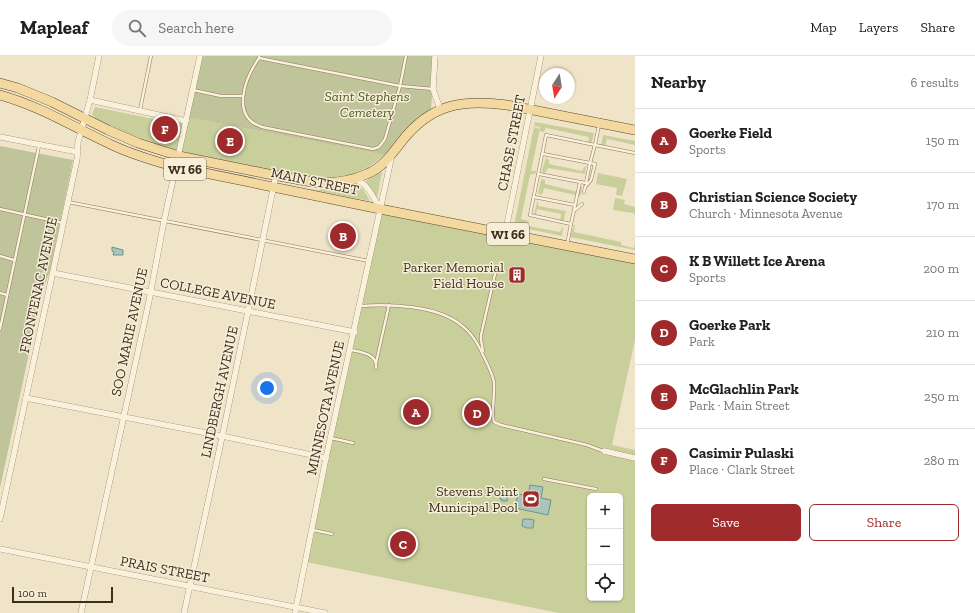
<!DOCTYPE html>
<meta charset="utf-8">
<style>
body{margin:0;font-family:"Zilla Slab",serif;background:#f6f6f6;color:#202124}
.controls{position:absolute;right:12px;bottom:12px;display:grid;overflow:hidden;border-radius:6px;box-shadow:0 1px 3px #0004}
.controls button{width:36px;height:36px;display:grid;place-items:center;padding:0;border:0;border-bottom:1px solid #e0e0e0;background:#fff;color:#202124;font:20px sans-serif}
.compass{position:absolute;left:539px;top:12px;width:36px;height:36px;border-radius:50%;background:#fff;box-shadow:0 1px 3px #0004;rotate:192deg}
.scale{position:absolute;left:12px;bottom:10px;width:101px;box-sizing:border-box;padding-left:4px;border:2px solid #3d2e20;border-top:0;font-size:11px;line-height:14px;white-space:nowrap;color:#3d2e20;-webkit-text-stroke:3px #f7eed8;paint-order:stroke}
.you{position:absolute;left:267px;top:332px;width:14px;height:14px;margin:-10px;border:3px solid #fff;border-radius:50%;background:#1a73e8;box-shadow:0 0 0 6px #1a73e833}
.badge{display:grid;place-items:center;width:26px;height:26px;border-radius:50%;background:#9e2a2b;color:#fff;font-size:13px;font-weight:700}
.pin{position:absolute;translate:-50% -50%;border:2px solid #fff;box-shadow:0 1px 4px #0006}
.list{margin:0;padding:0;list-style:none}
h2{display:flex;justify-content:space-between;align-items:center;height:52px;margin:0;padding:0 16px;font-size:17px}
h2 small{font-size:13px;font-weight:400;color:#757577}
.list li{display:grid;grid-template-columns:26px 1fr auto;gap:12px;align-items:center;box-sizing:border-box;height:64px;padding:0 16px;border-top:1px solid #e0e0e0}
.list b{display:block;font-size:15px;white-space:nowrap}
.list p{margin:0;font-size:13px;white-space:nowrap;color:#757577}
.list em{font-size:13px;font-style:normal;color:#757577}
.actions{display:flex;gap:8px;padding:12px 16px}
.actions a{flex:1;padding:9px 0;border:1px solid #9e2a2b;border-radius:6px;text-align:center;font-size:14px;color:#9e2a2b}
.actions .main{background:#9e2a2b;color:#fff}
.icon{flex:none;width:22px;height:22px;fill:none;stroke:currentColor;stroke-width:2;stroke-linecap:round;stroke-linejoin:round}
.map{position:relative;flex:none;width:635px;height:557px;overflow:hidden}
header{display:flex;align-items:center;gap:24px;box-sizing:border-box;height:56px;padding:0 20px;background:#fff;border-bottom:1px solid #e0e0e0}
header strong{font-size:19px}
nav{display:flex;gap:22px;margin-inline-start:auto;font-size:14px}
.search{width:280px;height:36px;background:#f6f6f6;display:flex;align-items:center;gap:10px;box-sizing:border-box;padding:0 14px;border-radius:22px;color:#757577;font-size:15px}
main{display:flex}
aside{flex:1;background:#fff}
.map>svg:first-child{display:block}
.green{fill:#c9cf9b;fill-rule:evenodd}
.cemetery{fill:#bfc49a}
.water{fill:#a9c4bc;stroke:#6f938a}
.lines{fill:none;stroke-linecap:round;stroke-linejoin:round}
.service-casing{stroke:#8d765c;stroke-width:3.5}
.minor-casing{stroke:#8d765c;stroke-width:6}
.primary-casing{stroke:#5b4430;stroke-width:10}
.service{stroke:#faf1dc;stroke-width:2.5}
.minor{stroke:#faf1dc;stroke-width:5.5}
.primary{stroke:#f3d9a0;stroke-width:9}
.labels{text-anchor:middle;stroke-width:3;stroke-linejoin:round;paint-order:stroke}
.shield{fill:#f7eed8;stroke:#756857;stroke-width:1}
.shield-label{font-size:13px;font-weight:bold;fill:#3d2e20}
.park-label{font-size:14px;font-style:italic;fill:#4d5a26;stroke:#f7eed8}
.street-label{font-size:14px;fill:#3d2e20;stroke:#f7eed8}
.poi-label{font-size:14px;fill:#3d2e20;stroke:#f7eed8;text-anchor:end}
</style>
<header>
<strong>Mapleaf</strong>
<div class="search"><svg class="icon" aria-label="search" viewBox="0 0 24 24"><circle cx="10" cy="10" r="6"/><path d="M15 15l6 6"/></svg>Search here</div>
<nav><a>Map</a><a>Layers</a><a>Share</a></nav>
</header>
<main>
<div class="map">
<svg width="635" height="557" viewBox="0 0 635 557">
<rect width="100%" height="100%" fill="#f0e4c8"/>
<g class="green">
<path d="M95 51 178 68 186 61 384 99C364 118 339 125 312 121 245 110 171 99 110 69 104 67 95 64 92 58Z"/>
<path d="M535 66 594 77 591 88 588 86 589 81 546 72 544 76 540 75V71L534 70Z"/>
<path d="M534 71 540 73 531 115H536V117L530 119 521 163 529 165 528 170 560 176 562 172 563 171 562 180 514 170Z"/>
<path d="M603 79 635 85V89L607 83 605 90H602L601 89Z"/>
<path d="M546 102 549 104V108L582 115 584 111 586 110 585 118 548 112 546 116 543 117 542 114Z"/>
<path d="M381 116H382L377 143 366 125Z"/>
<path d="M598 117 627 123 622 140 616 139 617 132 596 128Z"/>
<path d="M542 123 545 124V128L578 136 580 131H582L581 139 580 140 544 132 543 137 540 139 538 137 541 124Z"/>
<path d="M355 130 363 133 370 145 307 133 317 134Z"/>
<path d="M615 142 625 144 624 148 635 151V159L633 157 613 154Z"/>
<path d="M538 145V150L566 155 563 166 560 165 561 158 537 153 536 158H534L537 146Z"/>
<path d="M380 153 635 203V284L612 389 635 394V557H559L306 506ZM590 440H620V542H590Z"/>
<path d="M574 169H575L574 176 621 186V189L634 192 635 187V194L570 181Z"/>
</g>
<g class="cemetery">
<path d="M200 0H435L431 54 384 99 186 61Z"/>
<path d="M0 90 73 104 50 215 42 237 0 432Z"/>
</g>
<g class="water">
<path d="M112 191 123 194V199H113L114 196 112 195Z"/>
<path d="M530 429 543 431 541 442 551 444 548 459 515 452 518 438 528 440Z"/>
<path d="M502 435 508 436 507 445H502V444L500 443Z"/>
<path d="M523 463H528L534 464 533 472H527L522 470Z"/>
</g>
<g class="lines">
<defs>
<g id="service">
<path d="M259 0V2C245 22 230 61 262 71L373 93 379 91 385 83 400 30 406 0"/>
<path d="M259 2 400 30 433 33"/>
<path d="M193 34 221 40H242"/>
<path d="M140 54 151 0"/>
<path d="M543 98 590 107 595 89 635 97"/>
<path d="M539 118 580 126 571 168 530 159 546 79 595 89 599 69"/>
<path d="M580 126 586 127 590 107 595 108 591 124 585 131 584 136"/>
<path d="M534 141 575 149"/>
<path d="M68 146 369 205"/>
<path d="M0 153 63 167"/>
<path d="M575 154 582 148"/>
<path d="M567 189 571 168"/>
<path d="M0 200 14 204"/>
<path d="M0 237 7 239"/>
<path d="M360 250C389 248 437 249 461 269 472 277 478 288 484 301 488 309 492 317 494 326 495 337 491 360 494 366L501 369 587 389 603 395"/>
<path d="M0 273 39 90"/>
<path d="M351 294C361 296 378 298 376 312"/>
<path d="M483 295 481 284V279L495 218"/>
<path d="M376 307 389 249"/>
<path d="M331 382 353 387"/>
<path d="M544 423 596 433"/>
<path d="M313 474 332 478"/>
</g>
<g id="minor">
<path d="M435 0 433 33 440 53"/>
<path d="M90 44 186 65"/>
<path d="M0 81 78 96"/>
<path d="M354 123C368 127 373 141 380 153"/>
<path d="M505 178 541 0"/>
<path d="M53 217 355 276"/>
<path d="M26 342 222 380 326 402"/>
<path d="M604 395 635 402"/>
<path d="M0 463 77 103 78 86 90 44 99 0"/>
<path d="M0 493 325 557"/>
<path d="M81 557 149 245 164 165 200 0"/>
<path d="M184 557 224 372 276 119"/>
<path d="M295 557 326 402 392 99"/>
</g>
<g id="primary">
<path d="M0 27 18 32 52 46 108 74 138 87 179 100C208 106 238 112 268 118 286 121 304 126 322 127 337 127 353 124 367 118 382 112 392 98 402 85 431 48 462 43 507 49L635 74"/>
<path d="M0 39C40 50 75 72 112 89 133 99 154 105 176 111L380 153 635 203"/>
</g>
</defs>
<use href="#service" class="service-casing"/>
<use href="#minor" class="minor-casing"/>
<use href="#primary" class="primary-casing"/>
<use href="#service" class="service"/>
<use href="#minor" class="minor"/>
<use href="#primary" class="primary"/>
</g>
<defs>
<symbol id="building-square" viewBox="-11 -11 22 22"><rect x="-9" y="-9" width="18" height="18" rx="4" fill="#9e2a2b" stroke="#f7eed8"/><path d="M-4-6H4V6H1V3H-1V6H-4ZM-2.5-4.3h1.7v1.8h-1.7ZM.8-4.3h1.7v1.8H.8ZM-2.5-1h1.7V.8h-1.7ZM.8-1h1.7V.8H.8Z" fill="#fff"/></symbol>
<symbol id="stadium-square" viewBox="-11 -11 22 22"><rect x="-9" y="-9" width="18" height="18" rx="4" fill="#9e2a2b" stroke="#f7eed8"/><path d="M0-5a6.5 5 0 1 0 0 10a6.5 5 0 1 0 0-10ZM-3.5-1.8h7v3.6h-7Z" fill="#fff"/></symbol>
</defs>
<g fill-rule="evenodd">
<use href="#building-square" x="507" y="209" width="20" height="20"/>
<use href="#stadium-square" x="521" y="433" width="20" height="20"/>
</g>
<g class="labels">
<g class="shield">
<rect x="164" y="102" width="42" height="22" rx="3"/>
<rect x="487" y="167" width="42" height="22" rx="3"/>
</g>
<g class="shield-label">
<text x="185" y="118">WI 66</text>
<text x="508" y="183">WI 66</text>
</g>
<g class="park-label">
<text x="367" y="45">Saint Stephens<tspan x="367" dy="16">Cemetery</tspan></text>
</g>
<g class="street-label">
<text transform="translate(511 87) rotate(-79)" y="5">CHASE STREET</text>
<text transform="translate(315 125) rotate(12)" y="5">MAIN STREET</text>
<text transform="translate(38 229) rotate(-78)" y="5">FRONTENAC AVENUE</text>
<text transform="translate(218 237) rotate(11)" y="5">COLLEGE AVENUE</text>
<text transform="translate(129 276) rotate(-78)" y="5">SOO MARIE AVENUE</text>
<text transform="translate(219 336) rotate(-78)" y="5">LINDBERGH AVENUE</text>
<text transform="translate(325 352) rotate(-78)" y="5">MINNESOTA AVENUE</text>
<text transform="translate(165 513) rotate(11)" y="5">PRAIS STREET</text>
</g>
<g class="poi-label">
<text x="504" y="216">Parker Memorial<tspan x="504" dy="16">Field House</tspan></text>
<text x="518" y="440">Stevens Point<tspan x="518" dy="16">Municipal Pool</tspan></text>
</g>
</g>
</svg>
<div class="controls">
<button>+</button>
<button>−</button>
<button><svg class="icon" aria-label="locate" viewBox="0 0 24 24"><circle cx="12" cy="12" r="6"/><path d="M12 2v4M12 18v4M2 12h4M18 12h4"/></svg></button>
</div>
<svg class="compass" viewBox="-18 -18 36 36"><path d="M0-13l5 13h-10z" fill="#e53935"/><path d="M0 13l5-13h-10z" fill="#757577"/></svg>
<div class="scale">100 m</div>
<div class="you"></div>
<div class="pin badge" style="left:416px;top:356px">A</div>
<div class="pin badge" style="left:343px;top:180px">B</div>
<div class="pin badge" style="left:403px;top:488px">C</div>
<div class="pin badge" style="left:477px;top:357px">D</div>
<div class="pin badge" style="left:230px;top:85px">E</div>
<div class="pin badge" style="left:165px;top:73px">F</div>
</div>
<aside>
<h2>Nearby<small>6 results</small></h2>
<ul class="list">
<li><span class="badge">A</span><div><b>Goerke Field</b><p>Sports</p></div><em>150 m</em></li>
<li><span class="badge">B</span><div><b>Christian Science Society</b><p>Church · Minnesota Avenue</p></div><em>170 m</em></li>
<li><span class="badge">C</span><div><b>K B Willett Ice Arena</b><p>Sports</p></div><em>200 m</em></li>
<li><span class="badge">D</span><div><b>Goerke Park</b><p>Park</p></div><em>210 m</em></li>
<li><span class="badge">E</span><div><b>McGlachlin Park</b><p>Park · Main Street</p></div><em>250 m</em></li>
<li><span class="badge">F</span><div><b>Casimir Pulaski</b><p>Place · Clark Street</p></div><em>280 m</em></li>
</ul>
<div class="actions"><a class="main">Save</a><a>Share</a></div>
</aside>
</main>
